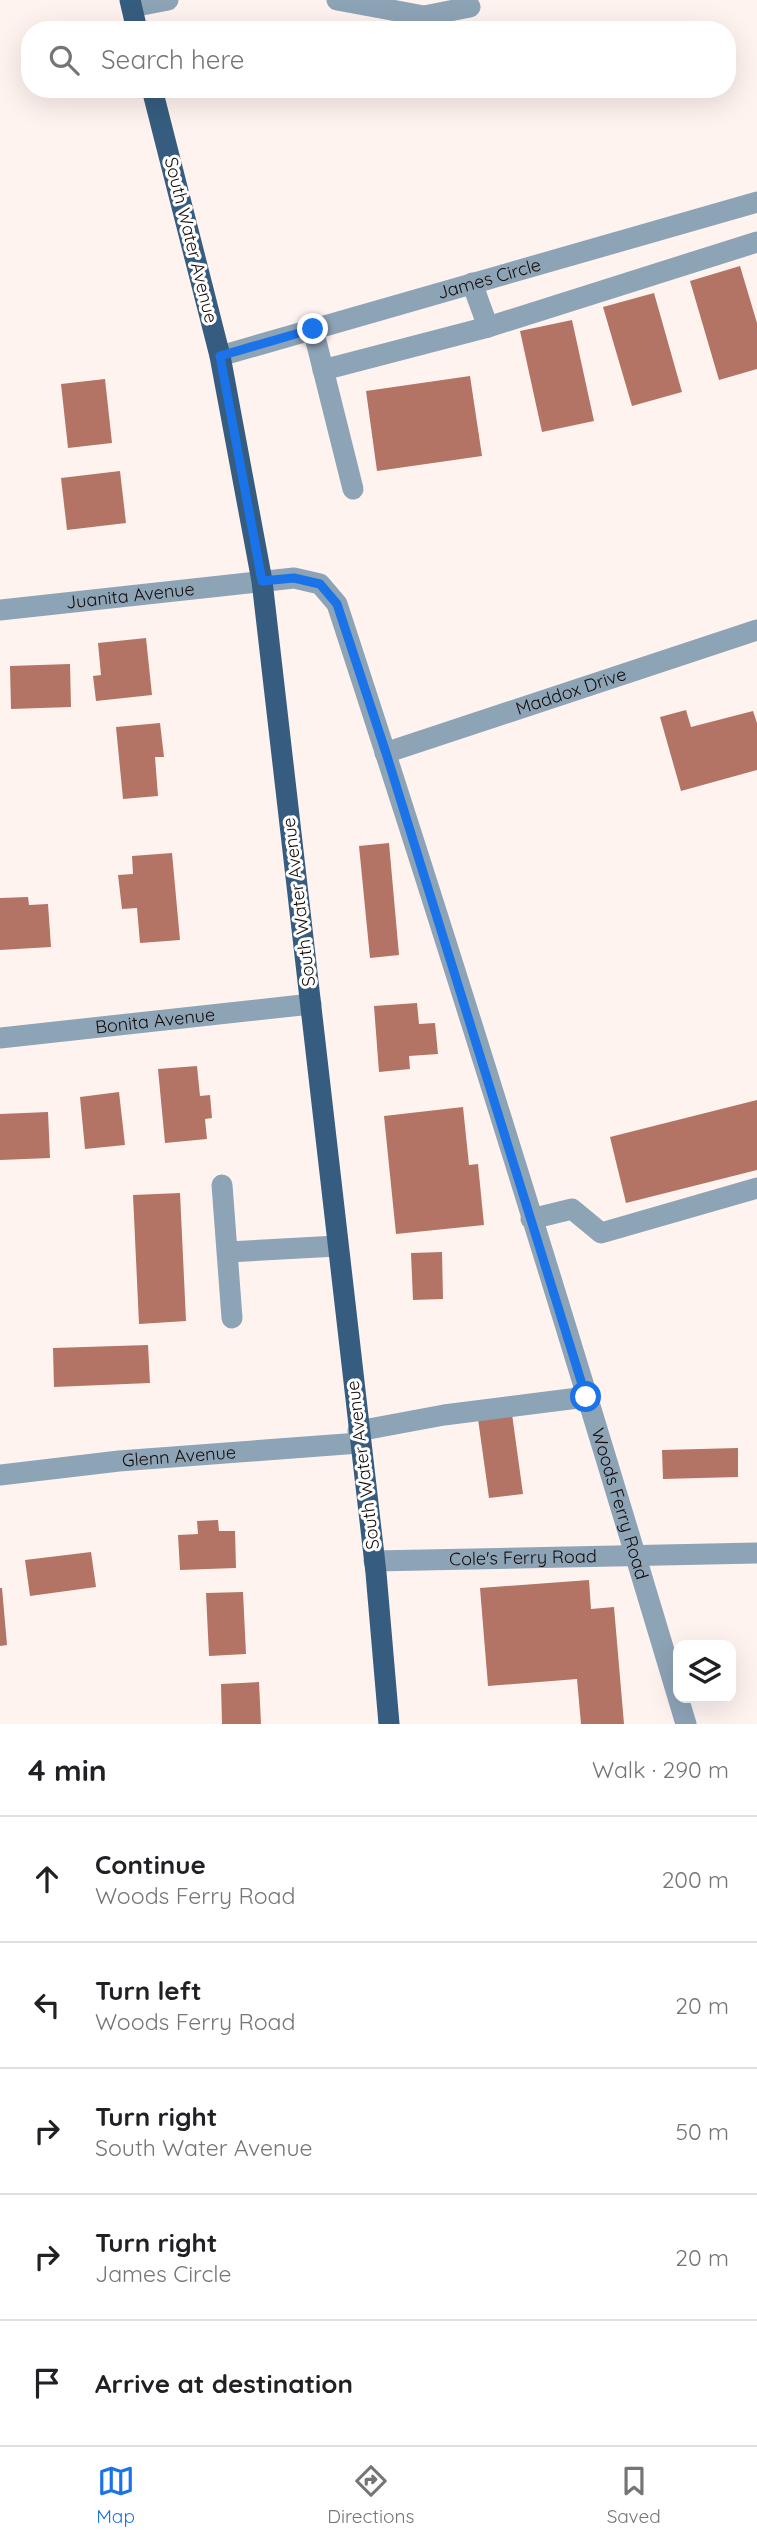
<!DOCTYPE html>
<meta charset="utf-8">
<style>
body{margin:0;font-family:Quicksand,sans-serif;background:#f6f6f6;color:#202124}
.controls{position:absolute;right:21px;bottom:21px;display:grid;overflow:hidden;border-radius:14px;box-shadow:0 7px 28px #0002}
.controls button{width:63px;height:63px;display:grid;place-items:center;padding:0;border:0;border-bottom:2px solid #e0e0e0;background:#fff;color:#202124;font:35px sans-serif}
.stop{position:absolute;width:21px;height:21px;margin:-16px;border:5px solid #1a73e8;border-radius:50%;background:#fff}
.stop.end{background:#1a73e8;border-color:#fff;box-shadow:0 2px 7px #0008}
.list{margin:0;padding:0;list-style:none}
h2{display:flex;justify-content:space-between;align-items:center;height:91px;margin:0;padding:0 28px;font-size:30px}
h2 small{font-size:23px;font-weight:400;color:#757577}
.list li{display:grid;grid-template-columns:46px 1fr auto;gap:21px;align-items:center;box-sizing:border-box;height:126px;padding:0 28px;border-top:2px solid #e0e0e0}
.list b{display:block;font-size:26px;white-space:nowrap}
.list p{margin:0;font-size:23px;white-space:nowrap;color:#757577}
.list em{font-size:23px;font-style:normal;color:#757577}
.icon{flex:none;width:38px;height:38px;fill:none;stroke:currentColor;stroke-width:2;stroke-linecap:round;stroke-linejoin:round}
.map{position:relative;flex:none;width:757px;height:1724px;overflow:hidden}
.search{position:absolute;background:#fff;box-shadow:0 7px 28px #0002;left:21px;right:21px;top:21px;height:77px;display:flex;align-items:center;gap:18px;box-sizing:border-box;padding:0 24px;border-radius:28px;color:#757577;font-size:26px}
.sheet{height:721px;background:#fff}
nav{display:flex;justify-content:space-around;align-items:center;box-sizing:border-box;height:98px;border-top:2px solid #e0e0e0;background:#fff;font-size:19px;color:#757577}
nav a{display:grid;justify-items:center;gap:4px}
nav .on{color:#1a73e8}
.map>svg:first-child{display:block}
.building{fill:#b37465}
.lines{fill:none;stroke-linecap:round;stroke-linejoin:round}
.minor{stroke:#8da3b6;stroke-width:21}
.major{stroke:#365d7f;stroke-width:21}
.route{stroke:#1a73e8;stroke-width:9}
.labels{text-anchor:middle;stroke-width:6;stroke-linejoin:round;paint-order:stroke}
.street-label{font-size:18px;fill:#130b09;stroke:#fff}
</style>
<div class="map">
<svg width="757" height="1724" viewBox="0 0 757 1724">
<rect width="100%" height="100%" fill="#fff3f0"/>
<g class="building">
<path d="M740 266 757 323V369L719 380 690 281Z"/>
<path d="M654 293 682 392 632 406 603 307Z"/>
<path d="M572 320 594 421 542 432 520 331Z"/>
<path d="M470 376 482 456 377 471 366 391Z"/>
<path d="M105 379 112 443 68 448 61 384Z"/>
<path d="M120 471 126 523 67 530 61 478Z"/>
<path d="M146 638 152 695 96 701 93 676 101 675 98 643Z"/>
<path d="M70 664 71 707 11 709 10 666Z"/>
<path d="M686 710 691 727 753 711 757 723V770L681 791 660 717Z"/>
<path d="M160 723 164 757H155L158 796 123 799 116 727Z"/>
<path d="M389 843 399 955 370 958 359 846Z"/>
<path d="M172 853 180 940 140 943 137 908 122 909 118 875 133 874 132 856Z"/>
<path d="M28 897 29 905 48 904 51 947 0 950V898Z"/>
<path d="M417 1003 419 1024 435 1023 438 1054 409 1056 410 1069 379 1072 374 1006Z"/>
<path d="M197 1066 200 1096 210 1095 212 1118 205 1119 207 1139 165 1143 158 1069Z"/>
<path d="M119 1092 125 1145 85 1149 80 1097Z"/>
<path d="M757 1100V1170L626 1203 610 1137Z"/>
<path d="M463 1107 469 1165 478 1164 484 1225 396 1234 384 1116Z"/>
<path d="M48 1112 50 1158 0 1160V1114Z"/>
<path d="M180 1193 186 1321 139 1324 133 1195Z"/>
<path d="M442 1252 443 1299 413 1300 411 1253Z"/>
<path d="M148 1345 150 1383 54 1387 53 1348Z"/>
<path d="M512 1414 523 1494 489 1498 478 1419Z"/>
<path d="M738 1448V1477L663 1479 662 1450Z"/>
<path d="M218 1520 219 1531H235L236 1568 180 1570 178 1535 198 1534 197 1521Z"/>
<path d="M91 1552 96 1587 30 1596 25 1560Z"/>
<path d="M589 1580 591 1609 614 1607 624 1724H581L577 1679 488 1686 480 1588Z"/>
<path d="M0 1588H2L7 1645 0 1646Z"/>
<path d="M243 1592 246 1654 209 1656 206 1593Z"/>
<path d="M259 1682 261 1724H222L221 1684Z"/>
</g>
<g class="lines">
<g class="minor">
<path d="M337 0 424 16 470 7"/>
<path d="M132 7 168 0"/>
<path d="M488 327 757 242"/>
<path d="M313 329 353 489"/>
<path id="s1" d="M220 356 757 202"/>
<path d="M323 370 488 327 472 283"/>
<path id="s2" d="M0 610 294 578 320 584 337 604C459 976 574 1349 686 1724"/>
<path id="s3" d="M385 753 757 630"/>
<path id="s4" d="M0 1038 311 1004"/>
<path d="M222 1185 232 1318"/>
<path d="M531 1219 572 1209 601 1233 757 1188"/>
<path d="M228 1252 337 1246"/>
<path d="M358 1431 444 1415 586 1397"/>
<path id="s5" d="M0 1475 119 1461 359 1443"/>
<path id="s6" d="M374 1561 757 1553"/>
</g>
<g class="major">
<path d="M130 0 137 30"/>
<path d="M152 89 220 356 262 581 376 1573 389 1724"/>
</g>
</g>
<g class="lines">
<path class="route" d="M313 329 220 356 262 581 294 578 320 584 337 604 386 753 586 1397"/>
</g>
<g class="labels">
<g class="street-label">
<text transform="translate(191 240) rotate(76)" y="6">South Water Avenue</text>
<text dy="6" stroke="none"><textPath href="#s1" startOffset="280">James Circle</textPath></text>
<text dy="6" stroke="none"><textPath href="#s2" startOffset="131">Juanita Avenue</textPath></text>
<text dy="6" stroke="none"><textPath href="#s3" startOffset="196">Maddox Drive</textPath></text>
<text transform="translate(299 902) rotate(-97)" y="6">South Water Avenue</text>
<text dy="6" stroke="none"><textPath href="#s4" startOffset="156">Bonita Avenue</textPath></text>
<text dy="6" stroke="none"><textPath href="#s5" startOffset="180">Glenn Avenue</textPath></text>
<text transform="translate(363 1465) rotate(-97)" y="6">South Water Avenue</text>
<text dy="6" stroke="none"><textPath href="#s2" startOffset="1292">Woods Ferry Road</textPath></text>
<text dy="6" stroke="none"><textPath href="#s6" startOffset="149">Cole's Ferry Road</textPath></text>
</g>
</g>
</svg>
<div class="controls">
<button><svg class="icon" aria-label="layers" viewBox="0 0 24 24"><path d="M12 4l9 5-9 5-9-5zM3 14l9 5 9-5"/></svg></button>
</div>
<div class="stop" style="left:586px;top:1397px"></div>
<div class="stop end" style="left:313px;top:329px"></div>
<div class="search"><svg class="icon" aria-label="search" viewBox="0 0 24 24"><circle cx="10" cy="10" r="6"/><path d="M15 15l6 6"/></svg>Search here</div>
</div>
<section class="sheet">
<h2>4 min<small>Walk · 290 m</small></h2>
<ul class="list">
<li><svg class="icon" aria-label="ahead" viewBox="0 0 24 24"><path d="M12 20V5M6 11l6-6 6 6"/></svg><div><b>Continue</b><p>Woods Ferry Road</p></div><em>200 m</em></li>
<li><svg class="icon" aria-label="left" viewBox="0 0 24 24"><path d="M17 20v-9H6M10 6l-5 5 5 5"/></svg><div><b>Turn left</b><p>Woods Ferry Road</p></div><em>20 m</em></li>
<li><svg class="icon" aria-label="right" viewBox="0 0 24 24"><path d="M7 20v-9h11M14 6l5 5-5 5"/></svg><div><b>Turn right</b><p>South Water Avenue</p></div><em>50 m</em></li>
<li><svg class="icon" aria-label="right" viewBox="0 0 24 24"><path d="M7 20v-9h11M14 6l5 5-5 5"/></svg><div><b>Turn right</b><p>James Circle</p></div><em>20 m</em></li>
<li><svg class="icon" aria-label="arrive" viewBox="0 0 24 24"><path d="M6 21V4h12l-3 4 3 4H6"/></svg><div><b>Arrive at destination</b></div></li>
</ul>
</section>
<nav>
<a class="on"><svg class="icon" aria-label="map" viewBox="0 0 24 24"><path d="M3 6l6-2 6 2 6-2v14l-6 2-6-2-6 2zM9 4v14M15 6v14"/></svg>Map</a>
<a><svg class="icon" aria-label="directions" viewBox="0 0 24 24"><path d="M12 3l9 9-9 9-9-9zM9 14v-3h6M13 9l2 2-2 2"/></svg>Directions</a>
<a><svg class="icon" aria-label="saved" viewBox="0 0 24 24"><path d="M7 4h10v16l-5-4-5 4z"/></svg>Saved</a>
</nav>
